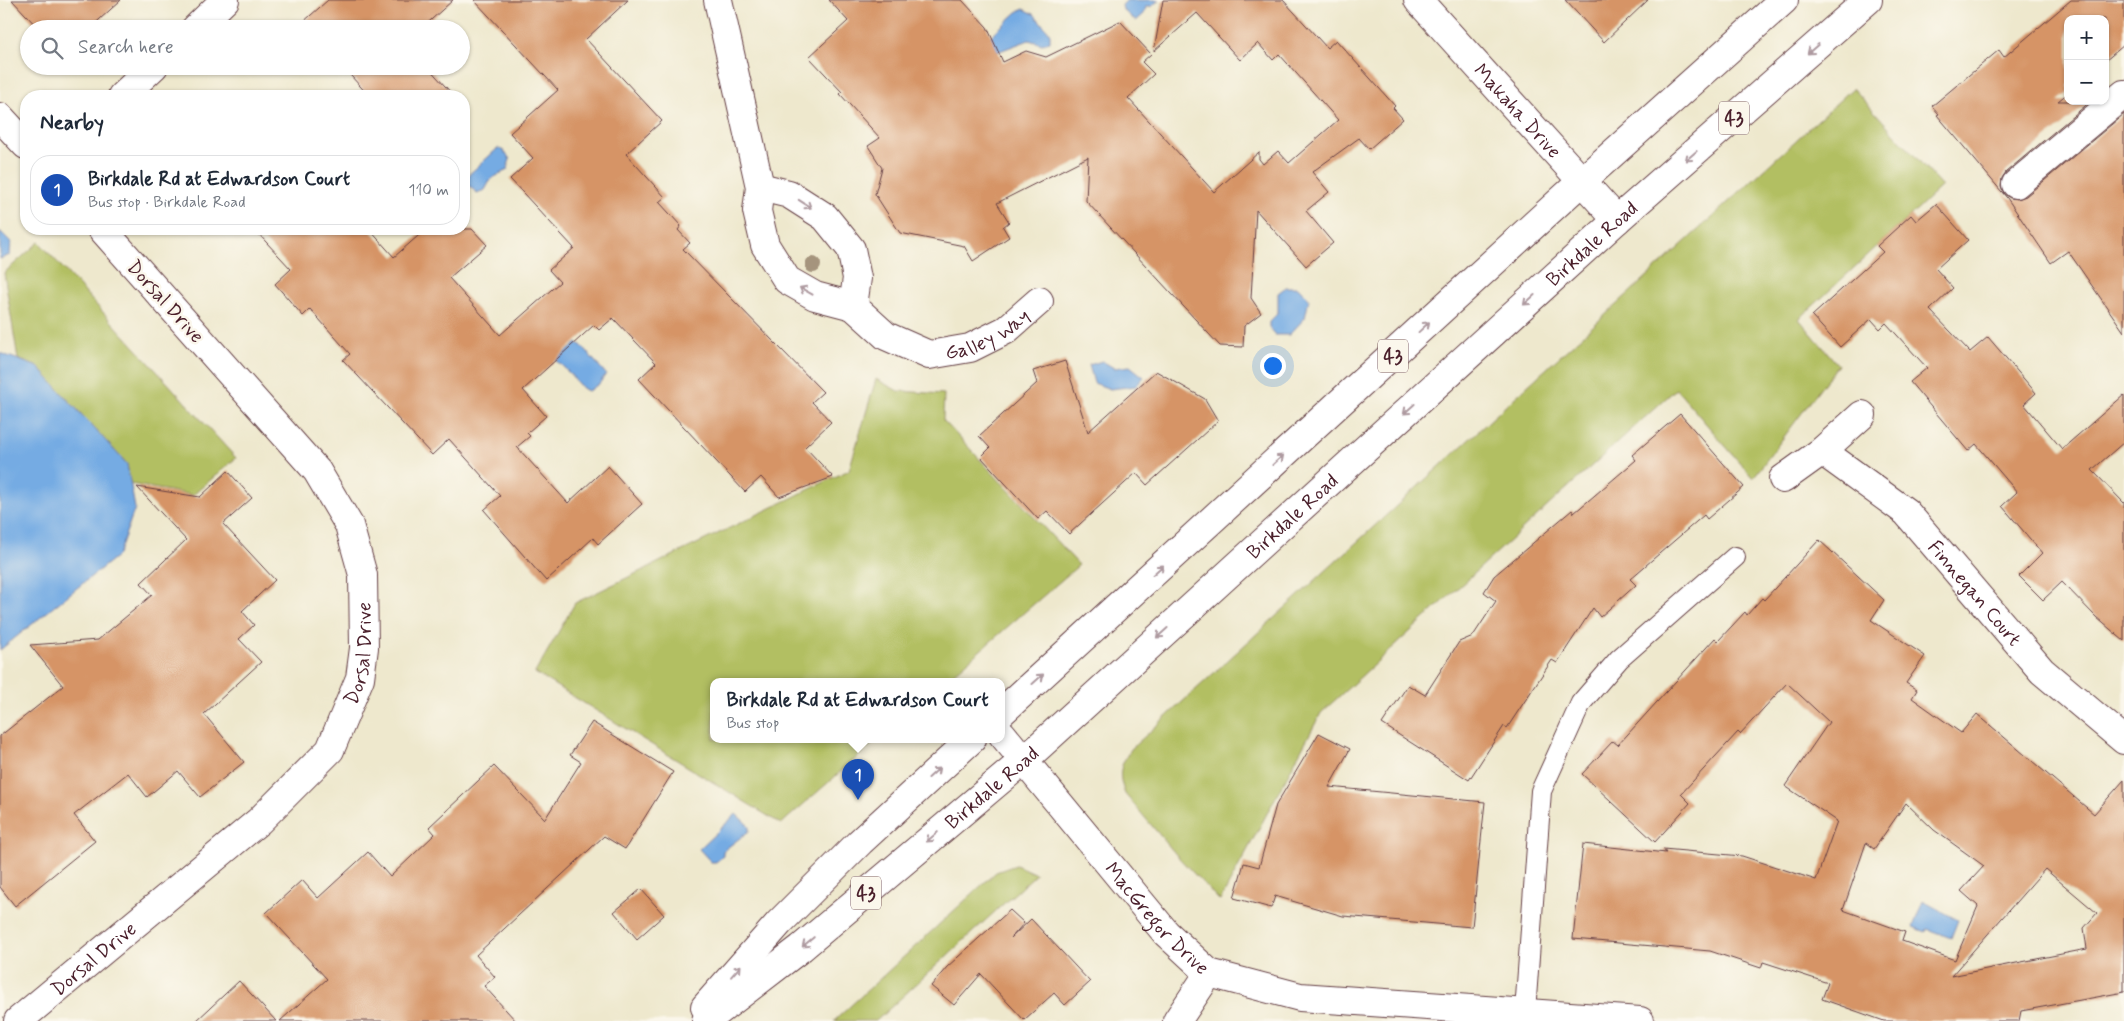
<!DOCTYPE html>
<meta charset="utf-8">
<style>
body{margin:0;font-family:Mynerve,sans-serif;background:#f2f2f3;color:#1f2937}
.controls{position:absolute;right:15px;top:15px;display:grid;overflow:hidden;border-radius:10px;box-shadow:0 1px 4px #0004}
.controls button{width:45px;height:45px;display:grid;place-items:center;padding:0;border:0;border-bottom:1px solid #e0e1e3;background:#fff;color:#1f2937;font:25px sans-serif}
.you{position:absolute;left:1272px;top:365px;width:18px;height:18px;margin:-12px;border:4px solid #fff;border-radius:50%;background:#1a73e8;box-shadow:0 0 0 8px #1a73e833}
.badge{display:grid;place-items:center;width:32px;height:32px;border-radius:50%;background:#1a73e8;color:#fff;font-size:16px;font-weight:700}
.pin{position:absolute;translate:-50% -41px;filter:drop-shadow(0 1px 2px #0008)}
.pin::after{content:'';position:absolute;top:26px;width:18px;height:15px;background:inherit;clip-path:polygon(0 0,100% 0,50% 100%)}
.popup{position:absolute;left:710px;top:678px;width:295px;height:65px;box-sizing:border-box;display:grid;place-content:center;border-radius:10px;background:#fff;filter:drop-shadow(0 1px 4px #0005);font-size:16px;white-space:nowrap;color:#747a83}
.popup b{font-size:19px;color:#1f2937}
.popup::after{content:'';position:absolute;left:50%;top:100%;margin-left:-10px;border:10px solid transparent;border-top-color:#fff}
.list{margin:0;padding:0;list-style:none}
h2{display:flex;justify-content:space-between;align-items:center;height:65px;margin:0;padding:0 20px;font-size:21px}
h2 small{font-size:16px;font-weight:400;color:#747a83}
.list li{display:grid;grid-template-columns:32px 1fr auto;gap:15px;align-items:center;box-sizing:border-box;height:70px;margin:0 10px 10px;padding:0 10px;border:1px solid #e0e1e3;border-radius:20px}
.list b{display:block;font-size:19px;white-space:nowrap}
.list p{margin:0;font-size:16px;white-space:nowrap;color:#747a83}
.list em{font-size:16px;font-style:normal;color:#747a83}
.icon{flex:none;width:28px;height:28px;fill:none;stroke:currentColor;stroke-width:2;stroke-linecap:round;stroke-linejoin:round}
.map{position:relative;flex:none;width:2124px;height:1021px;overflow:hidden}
.search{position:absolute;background:#fff;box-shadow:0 1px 4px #0004;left:20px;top:20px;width:450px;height:55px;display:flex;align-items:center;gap:12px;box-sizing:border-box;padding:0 18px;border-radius:28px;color:#747a83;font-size:19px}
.panel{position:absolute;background:#fff;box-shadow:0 1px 4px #0004;left:20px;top:90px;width:450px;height:145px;border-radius:20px}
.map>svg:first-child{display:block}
.green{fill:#b2bf62;stroke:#7e6f46}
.water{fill:#75abe3;stroke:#606587}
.building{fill:#d69466;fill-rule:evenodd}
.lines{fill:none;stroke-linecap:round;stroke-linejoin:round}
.service-casing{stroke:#633d43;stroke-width:22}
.minor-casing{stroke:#633d43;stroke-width:30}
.primary-casing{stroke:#633d43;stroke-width:30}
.service{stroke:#fff;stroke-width:20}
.minor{stroke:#fff;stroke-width:28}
.primary{stroke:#fff;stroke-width:28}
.tree{fill:#a5947d}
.oneway{stroke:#ae9aa0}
.labels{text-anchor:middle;stroke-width:5;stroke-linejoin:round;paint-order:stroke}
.shield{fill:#fbf7ec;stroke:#7f6065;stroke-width:1}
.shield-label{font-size:19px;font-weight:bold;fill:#4a1f2b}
.street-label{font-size:20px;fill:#4a1f2b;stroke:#fbf7ec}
</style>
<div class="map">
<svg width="2124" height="1021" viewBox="0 0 2124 1021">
<rect width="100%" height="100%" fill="#fbf7ec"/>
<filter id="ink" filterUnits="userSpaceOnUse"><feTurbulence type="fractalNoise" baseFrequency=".02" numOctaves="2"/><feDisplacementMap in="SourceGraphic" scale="10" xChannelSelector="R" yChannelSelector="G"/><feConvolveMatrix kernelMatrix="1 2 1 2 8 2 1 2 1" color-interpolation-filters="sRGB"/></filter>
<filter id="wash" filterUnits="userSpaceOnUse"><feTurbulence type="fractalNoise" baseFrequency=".0096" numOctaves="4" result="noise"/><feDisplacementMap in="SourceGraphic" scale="20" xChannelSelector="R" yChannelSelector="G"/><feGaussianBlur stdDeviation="1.12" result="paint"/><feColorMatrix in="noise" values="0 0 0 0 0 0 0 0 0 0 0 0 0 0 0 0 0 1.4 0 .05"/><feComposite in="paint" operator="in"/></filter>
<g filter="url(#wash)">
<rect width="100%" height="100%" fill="#eee8cd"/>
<g class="green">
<path d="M1853 88 1942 186 1799 319 1838 365 1753 478 1676 389 1321 713 1220 901 1179 858 1125 794C1117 773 1120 765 1132 748Z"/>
<path d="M39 242 236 458 193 495 130 484 127 464 38 367 18 359 4 273Z"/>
<path d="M876 379 898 391 944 394 943 420 1079 565 945 681H714V739H878L781 824 535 673 575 603 849 470Z"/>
<path d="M1016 865 1036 874 876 1021H834L996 872Z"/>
</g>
<g class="water">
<path d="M1127 0H1159L1152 6 1146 7 1144 14 1136 21 1123 10 1122 5Z"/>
<path d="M1024 9 1034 14 1050 33V42L1042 44 1029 40 989 55 978 48 1017 12Z"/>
<path d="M498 148 503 150 510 159 507 170 491 179 485 190 477 193 468 185 465 178Z"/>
<path d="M0 231 11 242 10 255 0 259Z"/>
<path d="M1286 287H1298L1309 299 1305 318 1289 335H1275L1269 328V322L1278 313V293Z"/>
<path d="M577 343 581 345 606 374 599 384 588 391C577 387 570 370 556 361Z"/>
<path d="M0 353 38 367 127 464 135 508 118 555 0 650Z"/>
<path d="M1102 361 1114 368 1130 366 1144 377 1136 386 1110 389 1094 383 1089 365Z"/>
<path d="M736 814 749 826V831L723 851V856L716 862H711L699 849Z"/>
<path d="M1923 901 1958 920 1951 938 1927 929 1926 932 1913 927Z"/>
</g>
<g id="blocks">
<g class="building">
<path d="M12 0H121L89 29H39Z"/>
<path d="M328 0H453L421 29H308L302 23Z"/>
<path d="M474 0H628L586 39 662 121 626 154 665 197 659 202 681 226 678 230 690 243 683 249 823 392 812 402 831 422 805 447 833 477 779 497 761 477 745 492 639 379 656 363 613 318 599 330 594 325 523 390 546 416 527 433 530 436 517 447 568 503 608 466 642 504 598 544 593 538 546 581 484 510 500 496 449 439 432 455 343 360 350 354 310 309 303 316 275 284 291 269 254 229H369L394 257 426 229H472L487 245 449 278 500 335 560 282 549 270 574 248 510 179 533 158 510 133 558 90Z"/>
<path d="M829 0H962L987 27 1003 62 1026 51 1046 57 1120 21 1151 54 1142 62 1154 74 1128 98 1214 192 1259 152V159L1263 164 1278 151 1289 163 1338 120 1279 54 1273 60 1258 43 1240 60 1197 13 1154 51 1163 0H1283L1327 48 1336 40 1395 106 1393 108 1403 119 1369 149 1359 138 1312 172 1329 192 1306 211 1333 243 1306 266 1256 210 1251 298 1261 313 1244 326 1243 347 1220 346 1086 201 1088 157 997 203 1009 222 1003 227 1009 237 973 261 964 246 900 233 875 194 882 168 868 146 880 138 840 94 842 92 809 57 848 21Z"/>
<path d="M1565 0H1648L1604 42Z"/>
<path d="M2071 0H2124V45L2105 61V19H2068V93L2058 101H2091L2006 172 2002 178 2001 186 2004 194 2010 198 2018 199 2026 196 2124 114V332L2068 251 2051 263 2007 198 1937 115 1939 114 1932 106 1999 50 2004 57Z"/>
<path d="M342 66H427L454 96H369Z"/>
<path d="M1936 204 1968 240 1936 269 1953 288 1930 310 1970 352 1988 337 2036 393 2024 404 2062 449 2124 395V442L2092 470 2124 503V641L2096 617 2062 582 2043 600 2019 576 2042 553 2002 506 2017 492 1976 444 1968 451 1910 382 1927 368 1886 323 1880 329 1871 319 1840 347 1812 316 1883 252 1877 246 1911 215 1916 221Z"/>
<path d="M1065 361 1088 432 1156 371 1205 399 1218 421 1147 485 1136 473 1069 534 1047 511 1038 519 981 457 990 448 979 436 1037 383 1033 371Z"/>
<path d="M1680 414 1744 487 1707 519 1704 515 1630 579 1636 585 1600 617 1593 608 1557 663 1552 660 1507 728 1504 726 1469 780 1382 724 1408 685 1425 695 1459 642 1473 636 1496 601 1484 592 1494 576 1572 510 1574 513 1636 460 1632 455Z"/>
<path d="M228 471 252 498 223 524 275 580 242 611 254 625 239 639 261 662 204 714 244 762 200 797 178 771 147 797 128 773 74 815 95 841 15 906 0 887V736L63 686 30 645 98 640 152 595 141 583 186 540 137 487 200 497Z"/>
<path d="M1819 540 1884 600 1871 620 1925 656 1906 683 1917 690 1912 698 1961 733 1977 714 2094 814 2124 780V992L2021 1011 2019 1021H1884L1822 999 1828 983 1763 962 1761 968 1710 951 1573 939 1583 844 1666 853 1663 849 1742 856 1816 880 1837 821 1785 786 1829 722 1787 683 1740 734 1738 732 1681 794 1690 803 1655 842 1582 774 1613 741 1618 745 1715 638 1718 641 1745 612 1747 615 1762 598 1764 600ZM1906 803 1934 830 1984 866 1961 891 1978 906 1955 960 1902 941 1905 932 1843 910 1866 843 1874 849ZM2045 869 2097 913 2084 928 2087 949 1951 976Z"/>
<path d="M592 722 673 772 625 849 604 836 476 955 495 977 484 986 516 1021H280L327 979 266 913 302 880 318 898 368 852 390 877 435 834 429 827 494 766 545 819 581 762 570 755Z"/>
<path d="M1319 733 1350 749 1329 787 1485 802 1472 927 1343 916 1275 896 1271 908 1234 898 1244 863 1259 867 1276 805Z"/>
<path d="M641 889 664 915 637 939 614 912Z"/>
<path d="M1010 910 1024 923 1011 938 1031 919 1090 982 1065 1005 1054 993 1024 1020 981 974 954 1005 931 986 947 967Z"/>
<path d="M239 981 276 1021H196Z"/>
</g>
</g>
</g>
<g filter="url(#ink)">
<use href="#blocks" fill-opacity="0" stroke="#633d43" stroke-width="1"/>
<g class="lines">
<defs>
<path id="service" d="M1525 1012 1541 791 1581 703 1619 659 1735 557"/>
<g id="minor">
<path id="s1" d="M718 0 760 187 757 211 765 245 787 280 815 296 853 306 886 336 929 355 970 348 1006 330 1039 301"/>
<path id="s2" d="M1418 0 1617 220"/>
<path d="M195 29 225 0"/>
<path d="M122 96 154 66"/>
<path d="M0 117 26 145"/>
<path d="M2016 184 2124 94"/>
<path d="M760 187 789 194 825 217 851 249 857 278 853 306"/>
<path id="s3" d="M1822 451 1906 512 2042 671 2124 740"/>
<path d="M1783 479 1822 451 1862 415"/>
<path id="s4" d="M1002 734 1166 933 1209 973 1300 997 1640 1021"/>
<path id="s5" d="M18 1021 259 821 330 750 360 678 364 648 363 575 349 525 317 471 102 229"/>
<path d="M1177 1021 1209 973"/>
</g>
<g id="primary">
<path d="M1002 712 1582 181 1784 0"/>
<path d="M705 1007 779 923 860 842 972 739"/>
<path id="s6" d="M706 1021 801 948 1023 761 1617 220 1868 0"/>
</g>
</defs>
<use href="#service" class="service-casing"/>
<use href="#minor" class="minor-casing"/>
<use href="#primary" class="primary-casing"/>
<use href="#service" class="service"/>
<use href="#minor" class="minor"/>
<use href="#primary" class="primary"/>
</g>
<circle class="tree" cx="813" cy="265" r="8"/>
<defs><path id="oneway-shaft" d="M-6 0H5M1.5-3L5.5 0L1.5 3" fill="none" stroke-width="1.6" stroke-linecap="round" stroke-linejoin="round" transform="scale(1.25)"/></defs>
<g class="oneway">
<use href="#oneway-shaft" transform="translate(1813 49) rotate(139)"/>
<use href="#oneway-shaft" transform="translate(1691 156) rotate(139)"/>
<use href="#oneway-shaft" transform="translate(805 204) rotate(33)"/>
<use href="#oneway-shaft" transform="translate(806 291) rotate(-151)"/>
<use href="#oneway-shaft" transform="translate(1529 300) rotate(138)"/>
<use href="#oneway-shaft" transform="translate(1424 327) rotate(-43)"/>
<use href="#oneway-shaft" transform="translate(1409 409) rotate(138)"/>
<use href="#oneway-shaft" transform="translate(1278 460) rotate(-42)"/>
<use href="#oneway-shaft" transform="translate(1158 570) rotate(-42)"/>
<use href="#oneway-shaft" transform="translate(1162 633) rotate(138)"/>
<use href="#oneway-shaft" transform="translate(1038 679) rotate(-42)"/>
<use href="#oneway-shaft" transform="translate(934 773) rotate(-42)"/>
<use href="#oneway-shaft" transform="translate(932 837) rotate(140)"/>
<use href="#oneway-shaft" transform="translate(808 942) rotate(140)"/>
<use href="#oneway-shaft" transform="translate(736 971) rotate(-49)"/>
</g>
</g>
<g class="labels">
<g class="shield">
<rect x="1719" y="101.5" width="30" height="33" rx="4"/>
<rect x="1378" y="339.5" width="30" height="33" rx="4"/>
<rect x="851" y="876.5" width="30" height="33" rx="4"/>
</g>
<g class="shield-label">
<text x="1734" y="125">43</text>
<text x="1393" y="363">43</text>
<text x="866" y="900">43</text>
</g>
<g class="street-label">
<text dy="7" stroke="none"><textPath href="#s2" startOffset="149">Makaha Drive</textPath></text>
<text dy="7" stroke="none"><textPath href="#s6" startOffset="1179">Birkdale Road</textPath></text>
<text transform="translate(166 301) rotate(48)" y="7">Dorsal Drive</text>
<text dy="7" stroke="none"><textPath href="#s1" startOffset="518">Galley Way</textPath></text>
<text dy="7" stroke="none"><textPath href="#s6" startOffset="774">Birkdale Road</textPath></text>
<text dy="7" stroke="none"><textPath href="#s3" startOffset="210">Finnegan Court</textPath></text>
<text dy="7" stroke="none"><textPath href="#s5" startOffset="516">Dorsal Drive</textPath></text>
<text dy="7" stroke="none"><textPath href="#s6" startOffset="369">Birkdale Road</textPath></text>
<text dy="7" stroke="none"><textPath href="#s4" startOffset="241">MacGregor Drive</textPath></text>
<text dy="7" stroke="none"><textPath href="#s5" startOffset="98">Dorsal Drive</textPath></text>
</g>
</g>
</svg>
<div class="controls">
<button>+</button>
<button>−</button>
</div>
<div class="you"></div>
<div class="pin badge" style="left:858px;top:800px;background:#1a4fb4">1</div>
<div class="popup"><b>Birkdale Rd at Edwardson Court</b>Bus stop</div>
<div class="search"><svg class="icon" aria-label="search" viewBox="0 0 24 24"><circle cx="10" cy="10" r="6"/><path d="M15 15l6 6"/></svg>Search here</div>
<section class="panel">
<h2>Nearby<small></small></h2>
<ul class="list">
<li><span class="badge" style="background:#1a4fb4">1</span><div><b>Birkdale Rd at Edwardson Court</b><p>Bus stop · Birkdale Road</p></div><em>110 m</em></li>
</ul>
</section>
</div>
